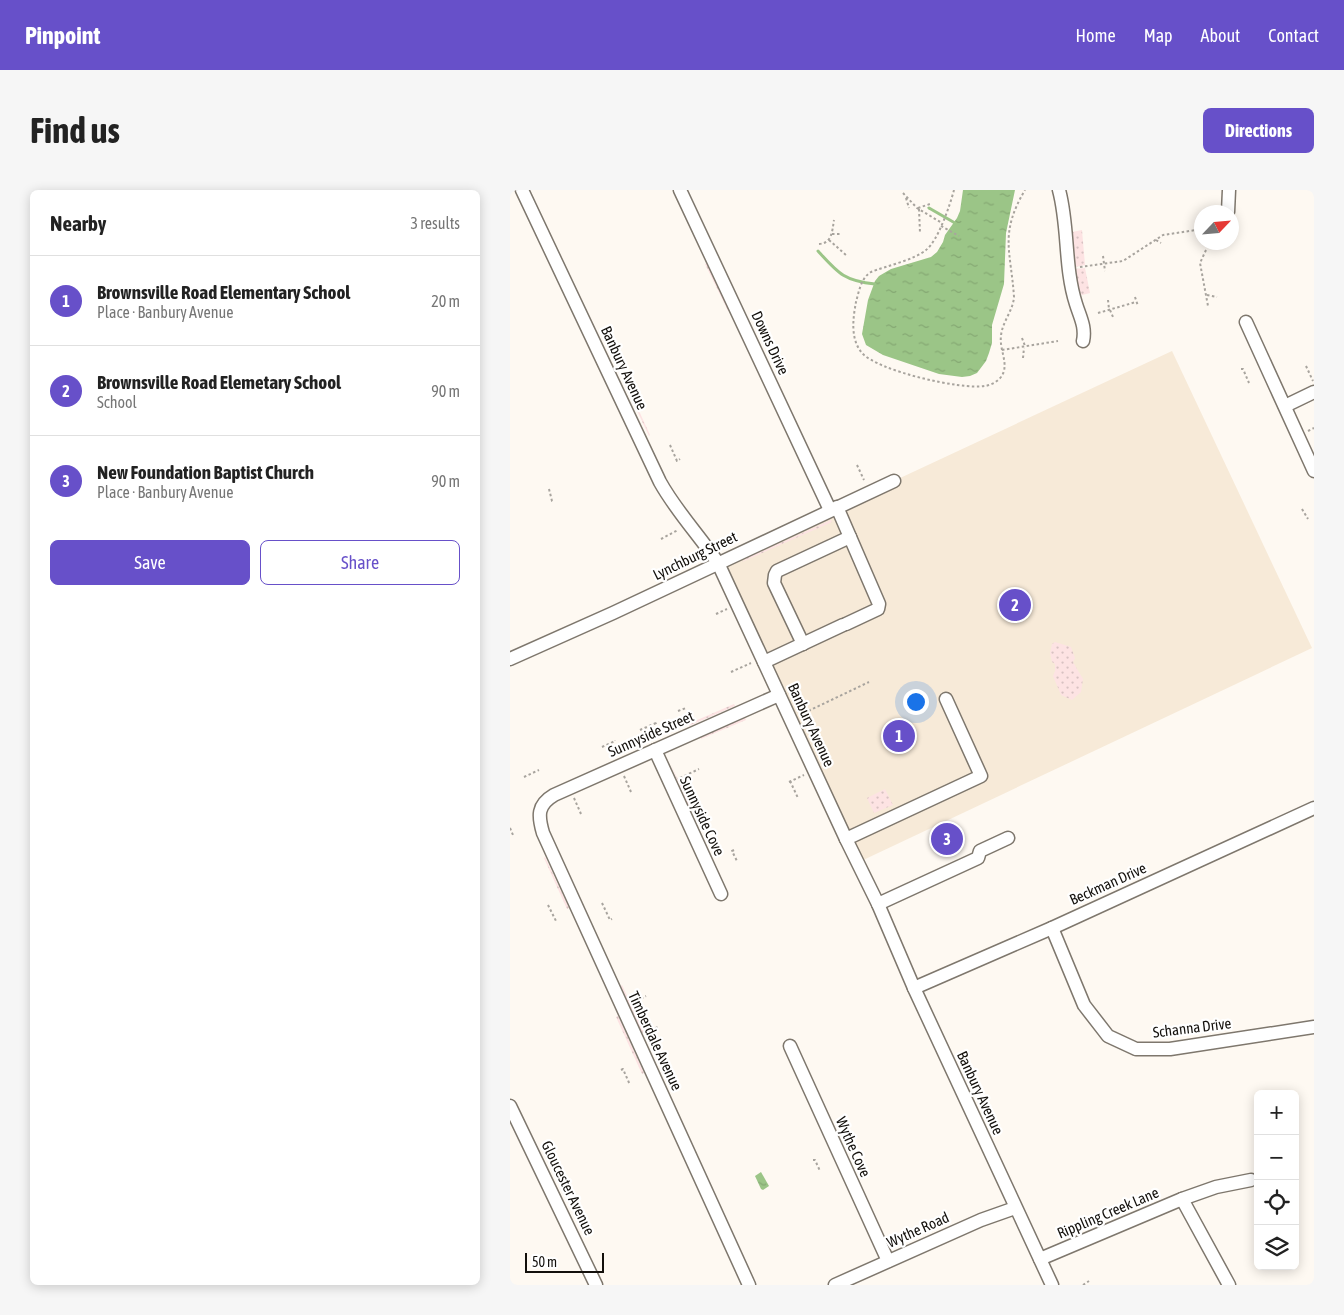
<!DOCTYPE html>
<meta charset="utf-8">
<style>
body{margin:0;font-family:"Asap Condensed",sans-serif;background:#f6f6f6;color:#222}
.controls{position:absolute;right:15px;bottom:15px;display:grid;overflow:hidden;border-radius:8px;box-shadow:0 2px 12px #0003}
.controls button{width:45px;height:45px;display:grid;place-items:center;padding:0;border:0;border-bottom:1px solid #e0e0e0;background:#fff;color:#222;font:25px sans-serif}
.compass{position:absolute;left:684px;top:15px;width:45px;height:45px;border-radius:50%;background:#fff;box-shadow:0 2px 12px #0003;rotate:64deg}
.scale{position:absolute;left:15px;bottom:12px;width:79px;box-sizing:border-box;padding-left:5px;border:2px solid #13100c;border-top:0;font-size:14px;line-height:18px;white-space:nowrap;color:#13100c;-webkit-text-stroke:4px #fff;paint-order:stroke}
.you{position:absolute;left:405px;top:511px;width:18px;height:18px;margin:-12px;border:4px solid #fff;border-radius:50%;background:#1a73e8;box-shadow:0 0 0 8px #1a73e833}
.badge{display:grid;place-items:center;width:32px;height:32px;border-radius:50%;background:#6750c9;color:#fff;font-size:16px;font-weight:700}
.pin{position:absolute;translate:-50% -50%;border:2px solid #fff;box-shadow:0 1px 5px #0006}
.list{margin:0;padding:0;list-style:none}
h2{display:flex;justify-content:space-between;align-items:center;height:65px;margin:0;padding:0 20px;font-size:21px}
h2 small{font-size:16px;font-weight:400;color:#767676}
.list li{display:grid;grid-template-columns:32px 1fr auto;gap:15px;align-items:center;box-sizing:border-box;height:90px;padding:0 20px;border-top:1px solid #e0e0e0}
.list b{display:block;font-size:19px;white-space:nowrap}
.list p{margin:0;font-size:16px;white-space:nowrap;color:#767676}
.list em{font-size:16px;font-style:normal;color:#767676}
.actions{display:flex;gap:10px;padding:15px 20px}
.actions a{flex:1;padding:11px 0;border:1px solid #6750c9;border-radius:8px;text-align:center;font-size:18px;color:#6750c9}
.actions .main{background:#6750c9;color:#fff}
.icon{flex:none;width:28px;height:28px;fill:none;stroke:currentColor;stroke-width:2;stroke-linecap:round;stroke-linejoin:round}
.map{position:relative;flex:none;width:804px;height:1095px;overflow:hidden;border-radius:8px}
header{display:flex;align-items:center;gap:30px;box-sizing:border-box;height:70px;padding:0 25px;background:#6750c9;color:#fff}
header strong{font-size:24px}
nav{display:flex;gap:28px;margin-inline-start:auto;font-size:18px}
.intro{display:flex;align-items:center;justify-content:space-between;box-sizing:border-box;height:120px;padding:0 30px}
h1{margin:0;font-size:35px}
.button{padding:12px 22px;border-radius:8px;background:#6750c9;color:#fff;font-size:18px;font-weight:700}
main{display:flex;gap:30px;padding:0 30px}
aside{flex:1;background:#fff;border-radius:8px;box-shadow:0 2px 12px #0003}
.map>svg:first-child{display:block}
.built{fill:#f7ead8}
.green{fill:url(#green-dots)}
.water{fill:url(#water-ripples)}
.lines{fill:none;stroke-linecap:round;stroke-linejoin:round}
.stream{stroke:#9bc587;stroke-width:3}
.minor-casing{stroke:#7e776d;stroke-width:15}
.path{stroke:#a8a49e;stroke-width:2;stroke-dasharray:2.5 2.5;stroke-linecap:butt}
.minor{stroke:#fff;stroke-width:12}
.labels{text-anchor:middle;stroke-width:4.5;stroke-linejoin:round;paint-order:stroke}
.street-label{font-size:15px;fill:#13100c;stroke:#fff}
</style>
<header>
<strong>Pinpoint</strong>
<nav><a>Home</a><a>Map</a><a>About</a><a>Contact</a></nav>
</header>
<div class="intro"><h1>Find us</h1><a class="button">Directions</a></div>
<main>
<aside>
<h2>Nearby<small>3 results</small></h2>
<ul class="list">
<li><span class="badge">1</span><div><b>Brownsville Road Elementary School</b><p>Place · Banbury Avenue</p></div><em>20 m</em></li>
<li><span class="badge">2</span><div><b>Brownsville Road Elemetary School</b><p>School</p></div><em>90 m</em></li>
<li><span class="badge">3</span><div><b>New Foundation Baptist Church</b><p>Place · Banbury Avenue</p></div><em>90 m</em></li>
</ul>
<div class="actions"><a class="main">Save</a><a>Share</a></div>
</aside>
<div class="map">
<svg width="804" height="1095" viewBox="0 0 804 1095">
<defs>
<pattern id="green-dots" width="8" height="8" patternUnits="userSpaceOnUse" patternTransform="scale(1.25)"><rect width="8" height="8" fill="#fde3e3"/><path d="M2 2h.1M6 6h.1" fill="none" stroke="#d8c2c2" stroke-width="1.8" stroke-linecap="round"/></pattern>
<pattern id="water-ripples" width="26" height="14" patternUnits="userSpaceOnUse" patternTransform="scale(1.25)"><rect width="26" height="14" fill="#9bc587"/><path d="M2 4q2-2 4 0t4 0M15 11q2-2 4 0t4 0" fill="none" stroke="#85a873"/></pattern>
</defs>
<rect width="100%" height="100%" fill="#fef9f2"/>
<path class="built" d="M662 161 802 458 349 672 208 373Z"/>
<g class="green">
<path d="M572 40 575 75 565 77 562 42Z"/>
<path d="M197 73 219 120 218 121 195 74Z"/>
<path d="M575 78 580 103 572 105 569 103 565 79Z"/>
<path d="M114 188 140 245 139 246 112 189Z"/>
<path d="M321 330 322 332 232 372 237 368Z"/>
<path d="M545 452 561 457 565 468 563 472 573 489 571 502 562 510 551 505 543 486 545 481V474L542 472 540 463 542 454Z"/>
<path d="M224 514 225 516 179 536 178 534Z"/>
<path d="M235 527 236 530 191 549V547Z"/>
<path d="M160 573 181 616 179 617Z"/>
<path d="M375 599 383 615 364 623 357 608Z"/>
<path d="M35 667 59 718 57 719 34 668Z"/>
<path d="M112 795 134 842 132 843 111 796Z"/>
<path d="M108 826 134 883 132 884 106 827Z"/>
</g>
<g class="water">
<path d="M453 0H505L496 43 494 94 482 135V153L479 163 476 171 467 183 460 186 452 187 429 184 373 165 356 155 352 144 358 110 365 91 369 86 381 79 421 67 427 62 433 52 435 45 447 28 450 21Z"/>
<path d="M251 982 259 996 253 1000 251 999 245 986Z"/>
</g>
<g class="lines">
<g class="stream">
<path d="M419 18 445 33"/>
<path d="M308 61C328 83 334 91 365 94"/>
</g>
<defs>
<g id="minor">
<path d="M12 0 150 292C166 321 189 345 208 373L336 649 368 714 404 798 542 1095"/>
<path d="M170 0 320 320"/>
<path d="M549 0C559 37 554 77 566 114 570 127 576 137 573 151"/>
<path d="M718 22 719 0"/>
<path d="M736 132 804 281"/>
<path d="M775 216 804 202"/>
<path d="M327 317 369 414 368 419 336 434"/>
<path d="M293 454 264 393 265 385 267 381 340 347"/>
<path d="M0 469 103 423 384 291"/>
<path d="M254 472 333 435"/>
<path d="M145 560 211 704"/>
<path d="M336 649 471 586 436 509"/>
<path d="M368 714 468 668 470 661 498 648"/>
<path d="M542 738 574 815 598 846 626 859H660L804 837"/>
<path d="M404 798 542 738 804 618"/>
<path d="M280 856 378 1071"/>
<path d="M0 916 86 1095"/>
<path d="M672 1009 719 1095"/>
<path d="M530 1069 672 1009 706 997 741 990"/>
<path d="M239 1095 33 643C28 626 27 615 44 605L269 505"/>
<path d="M325 1095 471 1030 505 1018"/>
</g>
</defs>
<use href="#minor" class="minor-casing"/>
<g class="path">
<path d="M444 0C440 15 428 51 416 60 404 70 376 76 361 82 351 88 349 101 346 112 343 128 340 149 352 163 368 181 451 200 475 196 481 195 487 192 491 187 500 175 489 160 491 146 492 132 503 121 504 107 501 61 489 44 515 0"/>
<path d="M393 3 407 18 432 33"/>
<path d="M396 8 399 18"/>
<path d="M408 18 420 14"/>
<path d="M409 19 410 43"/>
<path d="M431 36 449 46"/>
<path d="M322 44H332"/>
<path d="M319 50 336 65"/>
<path d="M646 50 651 53"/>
<path d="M309 54C322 53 322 42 324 30"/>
<path d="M696 60 690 73 698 116"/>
<path d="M593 66 595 81"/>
<path d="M570 77 613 71 653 45 686 40"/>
<path d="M697 105 707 107"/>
<path d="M625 107 628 116"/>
<path d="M598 110 599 119"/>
<path d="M600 120 603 127"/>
<path d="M588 123 626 112"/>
<path d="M512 148 515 156"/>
<path d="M492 160 548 151"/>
<path d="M513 168 514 158"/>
<path d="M796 176 803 191"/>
<path d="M731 179H733L739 193"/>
<path d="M798 241 804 238"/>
<path d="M160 255 167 271 170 269"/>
<path d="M347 275 354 290"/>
<path d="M39 299 42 311H44"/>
<path d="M792 319 798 329"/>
<path d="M151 349 168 340"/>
<path d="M206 424 217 419"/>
<path d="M221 482 241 473"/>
<path d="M168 521 176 518"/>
<path d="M294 523 359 492"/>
<path d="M130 540 146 533 145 531"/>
<path d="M92 557 105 551V550"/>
<path d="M114 586 121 602"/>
<path d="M14 587 29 580"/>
<path d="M170 588 189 579"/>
<path d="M280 591 288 608"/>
<path d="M279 592 294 585"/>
<path d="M64 608 71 624"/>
<path d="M0 638 3 645 1 646"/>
<path d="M224 660 222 661 227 671"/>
<path d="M92 713 100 730 102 729"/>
<path d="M38 715 46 731"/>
<path d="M122 813 136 806"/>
<path d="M136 842 148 837"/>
<path d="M111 880 113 879 120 895"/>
<path d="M303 970H305L310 981"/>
<path d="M573 1095 579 1091"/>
</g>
<use href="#minor" class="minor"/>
</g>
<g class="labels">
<g class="street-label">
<text transform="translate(260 153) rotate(65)" y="5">Downs Drive</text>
<text transform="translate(114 178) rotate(65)" y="5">Banbury Avenue</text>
<text transform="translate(185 366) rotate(-26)" y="5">Lynchburg Street</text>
<text transform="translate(301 535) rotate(65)" y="5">Banbury Avenue</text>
<text transform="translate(141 544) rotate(-24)" y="5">Sunnyside Street</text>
<text transform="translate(192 626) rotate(65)" y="5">Sunnyside Cove</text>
<text transform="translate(598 694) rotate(-24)" y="5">Beckman Drive</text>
<text transform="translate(682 838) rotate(-7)" y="5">Schanna Drive</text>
<text transform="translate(145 851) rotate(65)" y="5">Timberdale Avenue</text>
<text transform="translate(470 903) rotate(65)" y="5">Banbury Avenue</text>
<text transform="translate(343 957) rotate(66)" y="5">Wythe Cove</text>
<text transform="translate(58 998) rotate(64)" y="5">Gloucester Avenue</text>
<text transform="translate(598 1023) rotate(-23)" y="5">Rippling Creek Lane</text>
<text transform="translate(408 1040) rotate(-24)" y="5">Wythe Road</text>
</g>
</g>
</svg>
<div class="controls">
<button>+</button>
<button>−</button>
<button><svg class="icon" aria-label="locate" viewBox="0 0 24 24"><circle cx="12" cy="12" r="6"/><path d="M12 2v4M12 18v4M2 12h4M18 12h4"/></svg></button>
<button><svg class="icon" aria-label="layers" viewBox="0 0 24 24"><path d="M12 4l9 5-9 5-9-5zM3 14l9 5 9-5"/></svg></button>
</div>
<svg class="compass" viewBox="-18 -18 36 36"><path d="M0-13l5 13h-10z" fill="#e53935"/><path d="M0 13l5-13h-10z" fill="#767676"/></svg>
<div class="scale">50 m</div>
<div class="you"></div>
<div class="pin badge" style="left:389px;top:546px">1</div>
<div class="pin badge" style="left:505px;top:415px">2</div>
<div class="pin badge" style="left:437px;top:649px">3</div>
</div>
</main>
